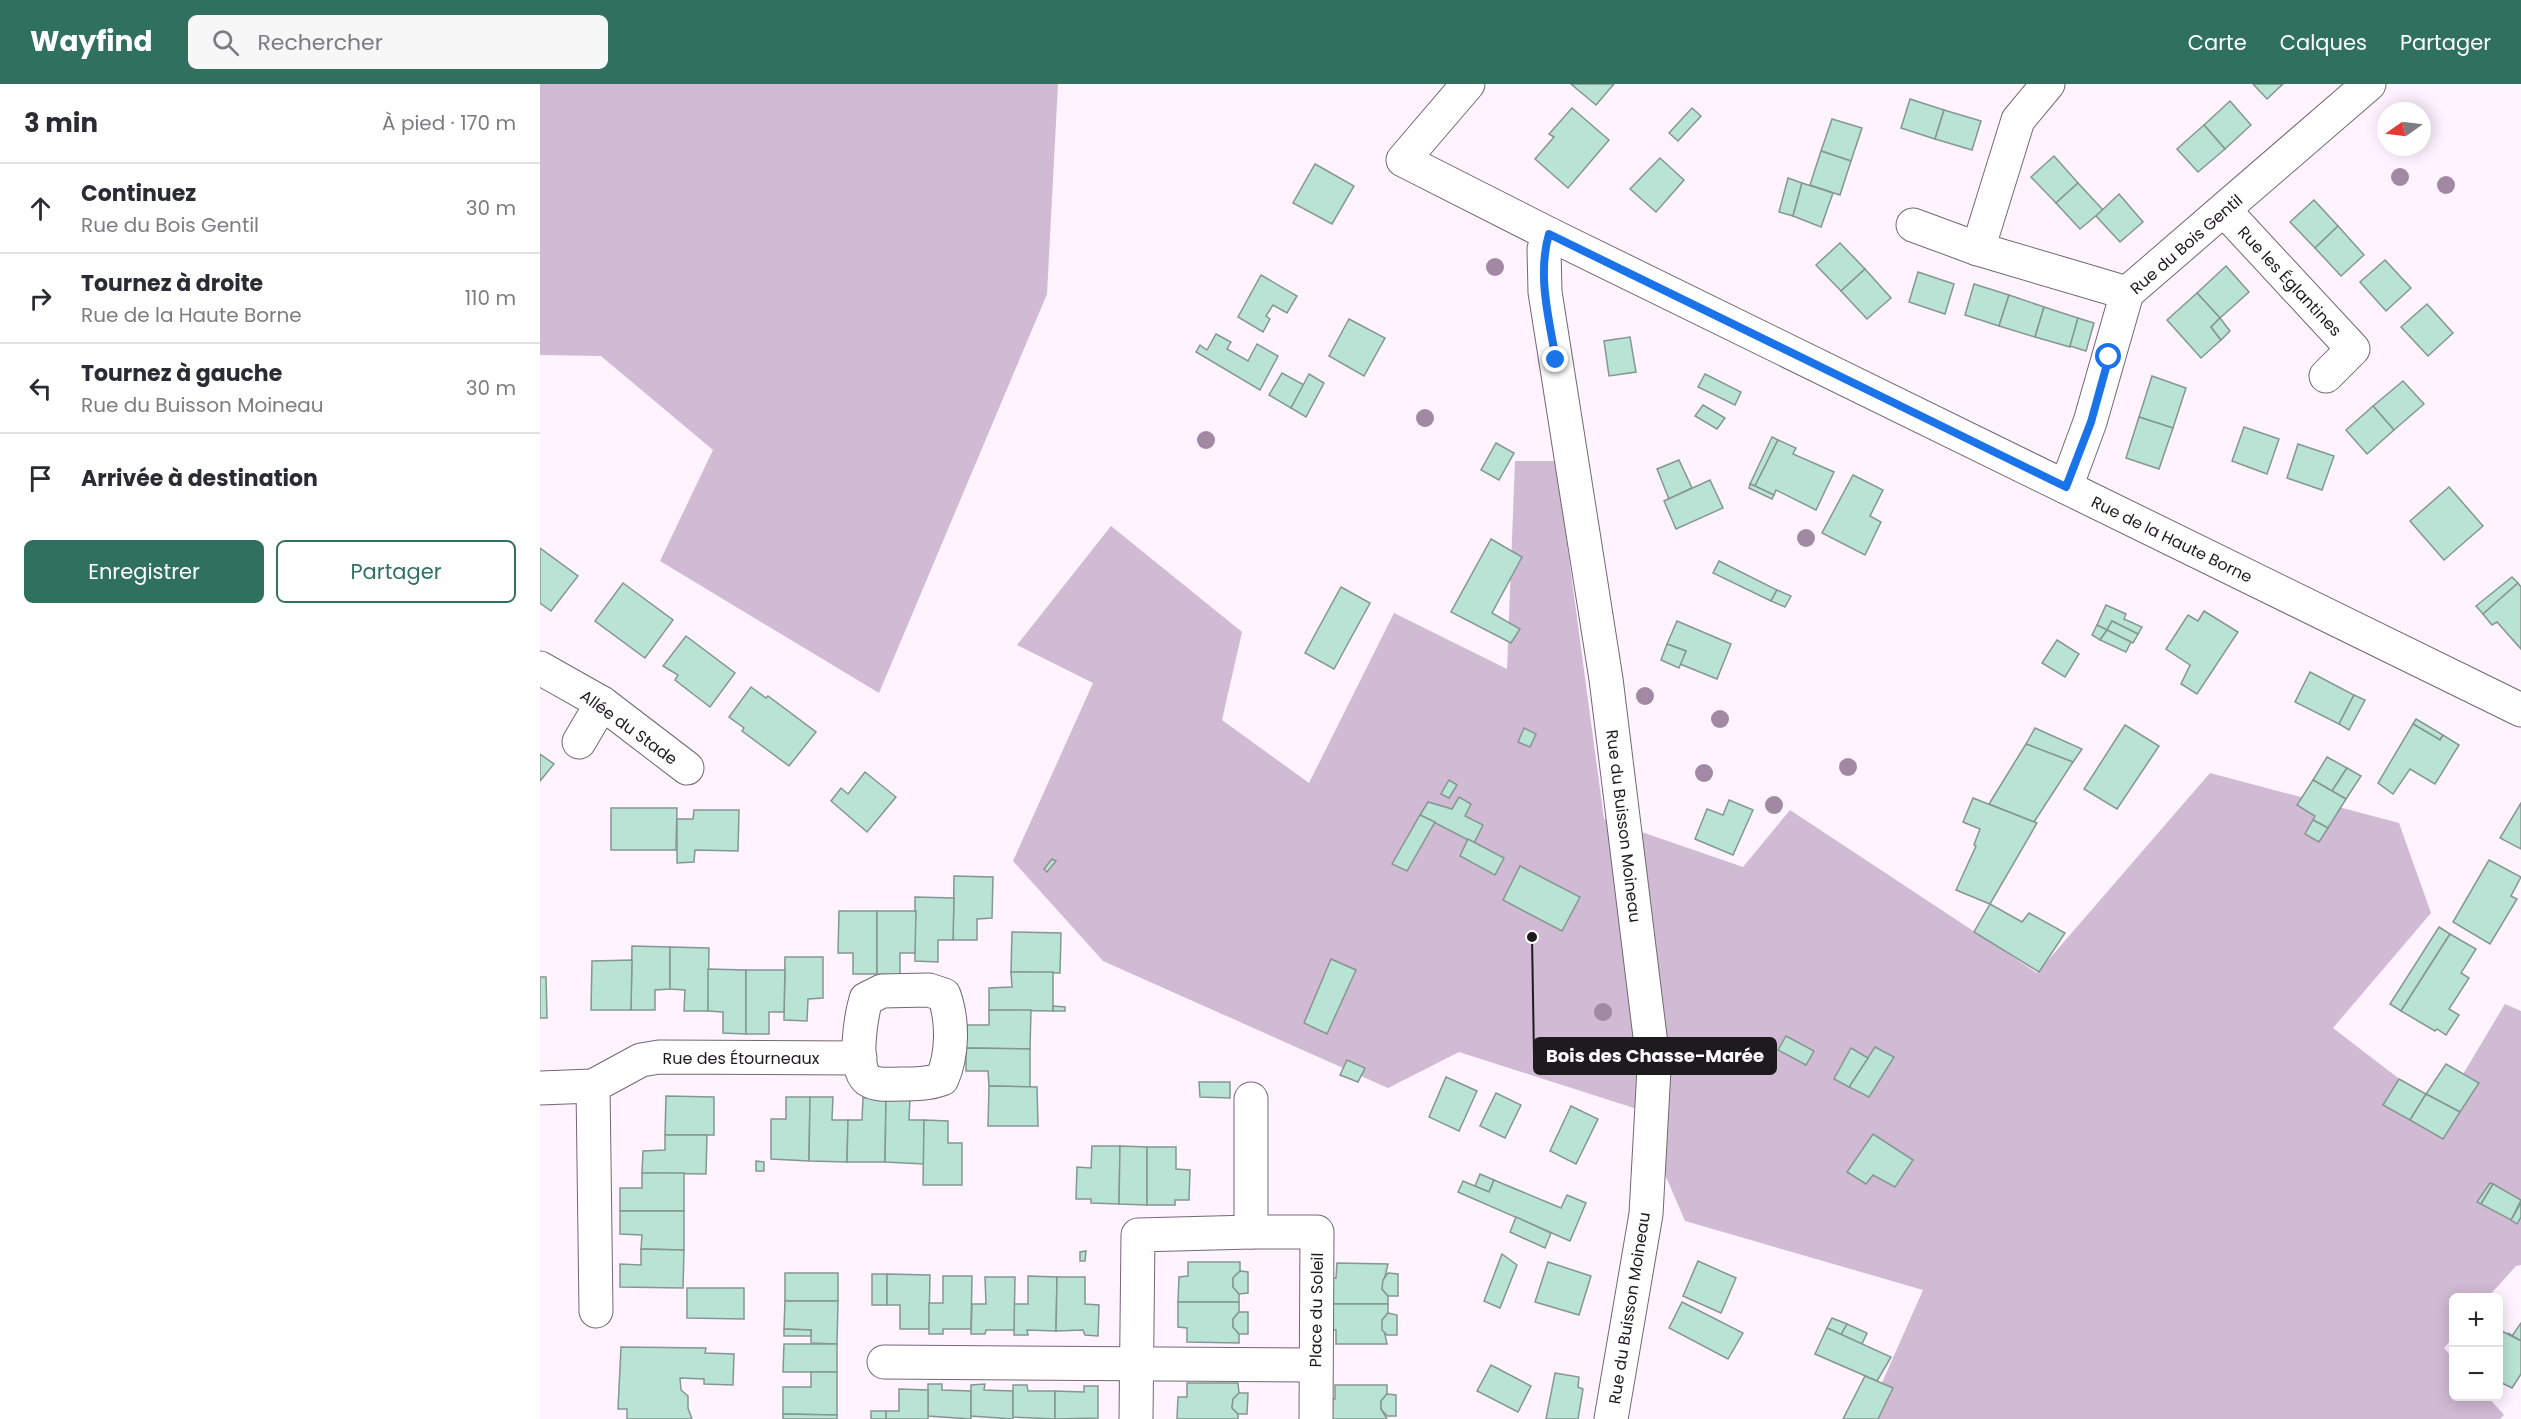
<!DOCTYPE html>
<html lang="fr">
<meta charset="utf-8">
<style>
body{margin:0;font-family:Poppins,sans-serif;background:#f7f7f7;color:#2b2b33}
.controls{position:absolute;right:18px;bottom:18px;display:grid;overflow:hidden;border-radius:9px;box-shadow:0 3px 15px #0003}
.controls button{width:54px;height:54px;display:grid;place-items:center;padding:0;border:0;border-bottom:2px solid #e1e1e2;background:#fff;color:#2b2b33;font:30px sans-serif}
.compass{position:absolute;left:1837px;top:18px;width:54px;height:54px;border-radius:50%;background:#fff;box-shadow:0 3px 15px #0003;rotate:256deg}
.stop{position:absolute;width:18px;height:18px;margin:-14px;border:4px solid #1a73e8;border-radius:50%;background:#fff}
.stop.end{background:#1a73e8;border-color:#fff;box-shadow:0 2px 6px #0008}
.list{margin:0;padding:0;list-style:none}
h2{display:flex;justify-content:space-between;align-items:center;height:78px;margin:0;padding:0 24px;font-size:26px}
h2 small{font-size:20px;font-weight:400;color:#7c7c81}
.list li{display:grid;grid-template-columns:39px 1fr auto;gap:18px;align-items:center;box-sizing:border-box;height:90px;padding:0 24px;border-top:2px solid #e1e1e2}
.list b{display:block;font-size:22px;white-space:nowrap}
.list p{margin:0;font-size:20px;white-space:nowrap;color:#7c7c81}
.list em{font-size:20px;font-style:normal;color:#7c7c81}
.actions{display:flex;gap:12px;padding:18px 24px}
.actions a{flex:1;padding:14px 0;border:2px solid #30705e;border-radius:9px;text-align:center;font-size:21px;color:#30705e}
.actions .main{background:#30705e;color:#fff}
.icon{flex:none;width:33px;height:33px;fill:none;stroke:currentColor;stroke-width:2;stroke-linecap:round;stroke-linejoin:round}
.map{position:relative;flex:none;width:1981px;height:1335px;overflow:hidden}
header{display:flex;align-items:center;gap:36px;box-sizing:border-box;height:84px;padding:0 30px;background:#30705e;color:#fff}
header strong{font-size:28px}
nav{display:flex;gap:33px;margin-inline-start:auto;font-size:21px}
.search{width:420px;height:54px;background:#f7f7f7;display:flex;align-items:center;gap:15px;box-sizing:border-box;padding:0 21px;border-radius:9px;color:#7c7c81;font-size:22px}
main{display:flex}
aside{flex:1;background:#fff}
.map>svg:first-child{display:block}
.green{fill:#d1bad3}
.building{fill:#b9e4d5;stroke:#869690;stroke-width:1.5}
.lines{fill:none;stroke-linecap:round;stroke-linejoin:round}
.minor-casing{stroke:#726873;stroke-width:35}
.minor{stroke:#fff;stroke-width:33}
.tree{fill:#a189a4}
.route{stroke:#1a73e8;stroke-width:8}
.labels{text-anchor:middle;stroke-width:4.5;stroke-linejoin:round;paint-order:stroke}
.street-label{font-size:16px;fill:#1e1b1f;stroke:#fff}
.leader{fill:none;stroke:#1e1b1f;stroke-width:2}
.callout-dot{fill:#1e1b1f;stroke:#fff;stroke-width:2}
.callout{fill:#1e1b1f;stroke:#1e1b1f;stroke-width:2}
.callout-label{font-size:18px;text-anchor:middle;font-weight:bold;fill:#fff}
</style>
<header>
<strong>Wayfind</strong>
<div class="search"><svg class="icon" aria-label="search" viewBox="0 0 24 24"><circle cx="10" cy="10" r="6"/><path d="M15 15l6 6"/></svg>Rechercher</div>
<nav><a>Carte</a><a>Calques</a><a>Partager</a></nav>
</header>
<main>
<aside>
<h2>3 min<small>À pied · 170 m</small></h2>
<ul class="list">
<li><svg class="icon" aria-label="ahead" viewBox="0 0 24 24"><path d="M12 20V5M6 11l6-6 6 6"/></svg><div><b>Continuez</b><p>Rue du Bois Gentil</p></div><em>30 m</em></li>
<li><svg class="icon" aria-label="right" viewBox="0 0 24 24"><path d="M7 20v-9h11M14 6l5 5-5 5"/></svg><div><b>Tournez à droite</b><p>Rue de la Haute Borne</p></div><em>110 m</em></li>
<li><svg class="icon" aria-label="left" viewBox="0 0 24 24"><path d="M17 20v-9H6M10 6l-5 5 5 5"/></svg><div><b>Tournez à gauche</b><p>Rue du Buisson Moineau</p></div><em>30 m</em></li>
<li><svg class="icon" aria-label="arrive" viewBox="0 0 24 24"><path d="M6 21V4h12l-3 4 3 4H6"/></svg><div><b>Arrivée à destination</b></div></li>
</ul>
<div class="actions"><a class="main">Enregistrer</a><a>Partager</a></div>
</aside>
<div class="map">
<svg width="1981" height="1335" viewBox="0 0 1981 1335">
<rect width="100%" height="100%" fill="#fef3ff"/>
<g class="green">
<path d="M0 0H518L507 210 339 609 120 477 173 366 61 272 0 271Z"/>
<path d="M975 377H1016L1064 735 1203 783 1250 726 1497 889 1670 689 1859 739 1891 829 1793 944 1901 1027 1965 920 1981 927V1181L1976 1182 1948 1213 1914 1214 1913 1253 1904 1264 1913 1274 1914 1312 1948 1313 1964 1331 1960 1335H1326L1383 1206 1145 1137 1097 1025 919 968 848 1004 563 877 473 777 553 599 477 561 571 442 702 548 682 636 769 699 854 529 967 585Z"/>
</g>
<g class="building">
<path d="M1031 0H1074L1056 21Z"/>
<path d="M1713 0H1743L1727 15Z"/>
<path d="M1370 15 1404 26 1395 55 1361 44Z"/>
<path d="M1690 17 1711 41 1685 65 1664 41Z"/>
<path d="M1032 24 1069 56 1028 104 995 75 1014 53 1009 50Z"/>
<path d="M1152 24 1161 32 1138 57 1129 49Z"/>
<path d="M1404 26 1441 37 1432 66 1395 55Z"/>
<path d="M1292 35 1322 44 1311 77 1281 67Z"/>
<path d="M1664 41 1685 65 1658 88 1637 65Z"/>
<path d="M1281 67 1311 77 1300 111 1270 101Z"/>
<path d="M1514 72 1538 99 1516 119 1491 93Z"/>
<path d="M1120 74 1144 96 1116 128 1090 105Z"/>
<path d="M775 80 814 102 792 140 753 119Z"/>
<path d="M1248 94 1262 99 1253 132 1239 128Z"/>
<path d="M1262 99 1293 109 1281 143 1253 132Z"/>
<path d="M1538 99 1563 126 1540 145 1516 119Z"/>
<path d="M1579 110 1603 138 1580 158 1556 132Z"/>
<path d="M1774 116 1798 142 1775 164 1750 138Z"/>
<path d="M1798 142 1824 171 1801 192 1775 164Z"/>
<path d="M1300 159 1325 185 1301 207 1276 181Z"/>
<path d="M1845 176 1871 204 1846 227 1820 198Z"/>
<path d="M1686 182 1709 208 1680 234 1657 209Z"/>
<path d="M1325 185 1351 214 1327 235 1301 207Z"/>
<path d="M1378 188 1414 200 1405 230 1369 218Z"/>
<path d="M721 191 757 212 747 229 733 221 726 232 730 235 723 248 698 233Z"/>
<path d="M1434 200 1469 211 1459 242 1425 231Z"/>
<path d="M1657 209 1680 234 1671 243 1681 256 1661 274 1627 236Z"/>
<path d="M1469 211 1504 223 1495 253 1459 242Z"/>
<path d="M1887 220 1913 249 1888 272 1861 243Z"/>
<path d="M1504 223 1538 234 1530 263 1495 253Z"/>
<path d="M1538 234 1554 239 1546 267 1530 262Z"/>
<path d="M1680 234 1690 247 1681 256 1671 243Z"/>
<path d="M809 235 845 254 824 292 789 272Z"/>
<path d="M676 250 691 258 687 265 708 277 717 260 738 272 720 306 656 268 660 261 667 266Z"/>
<path d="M1090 253 1096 288 1069 292 1064 257Z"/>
<path d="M742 289 764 301 751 324 729 311Z"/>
<path d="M769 290 784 299 766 333 751 324Z"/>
<path d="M1165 290 1201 308 1195 321 1158 303Z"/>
<path d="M1612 292 1646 304 1633 344 1599 333Z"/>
<path d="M1863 297 1884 320 1854 346 1833 322Z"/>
<path d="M1163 321 1185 334 1177 345 1155 332Z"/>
<path d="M1833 322 1854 346 1827 370 1806 346Z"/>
<path d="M1599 333 1633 344 1619 385 1586 374Z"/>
<path d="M1704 343 1739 355 1727 390 1692 377Z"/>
<path d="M1232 353 1238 356 1215 402 1210 400Z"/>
<path d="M1238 356 1256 364 1253 370 1294 388 1276 426 1236 406 1234 411 1215 402Z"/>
<path d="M956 359 974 369 959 396 941 386Z"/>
<path d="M1758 360 1794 372 1782 406 1747 394Z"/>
<path d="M1139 376 1152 404 1129 415 1117 385Z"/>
<path d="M1313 391 1343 406 1330 432 1341 438 1325 471 1282 449Z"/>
<path d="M1170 396 1183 424 1136 445 1124 417Z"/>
<path d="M1210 400 1215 402 1234 411 1232 415 1209 404Z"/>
<path d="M1909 403 1943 442 1904 476 1870 437Z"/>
<path d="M951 455 982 473 952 529 980 545 971 559 911 528Z"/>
<path d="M0 464 38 492 11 527 0 519Z"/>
<path d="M1179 477 1237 506 1231 517 1173 489Z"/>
<path d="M1972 493 1978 499 1943 530 1936 522Z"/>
<path d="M83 499 133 536 105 574 55 537Z"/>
<path d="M1978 499 1981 503V565L1957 538 1952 541 1943 530Z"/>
<path d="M801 503 830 519 794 585 765 569Z"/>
<path d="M1237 506 1251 512 1245 523 1231 517Z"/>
<path d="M1566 521 1586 530 1584 535 1602 543 1598 550 1572 537 1567 546 1557 541Z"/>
<path d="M1664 527 1698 548 1657 610 1641 600 1650 581 1626 565 1648 531 1658 537Z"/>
<path d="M1137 537 1191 560 1177 595 1140 580 1146 567 1127 560Z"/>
<path d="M1572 537 1598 550 1593 559 1567 546Z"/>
<path d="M1557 541 1567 546 1560 556 1552 551Z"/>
<path d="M1567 546 1591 558 1586 568 1560 556Z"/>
<path d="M146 552 195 589 170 623 135 596 138 591 123 582Z"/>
<path d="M1517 556 1539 570 1525 593 1502 579Z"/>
<path d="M1127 560 1146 567 1139 584 1121 576Z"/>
<path d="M1770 588 1814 611 1799 640 1755 618Z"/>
<path d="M211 603 226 614 228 612 276 648 249 682 202 647 204 644 189 633Z"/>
<path d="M1814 611 1825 616 1809 646 1799 640Z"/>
<path d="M1876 635 1903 651 1900 656 1873 640Z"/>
<path d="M1873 640 1900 656 1903 651 1919 661 1895 700 1870 685 1853 710 1838 699Z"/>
<path d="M1585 641 1619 662 1577 725 1544 705Z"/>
<path d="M984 644 996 650 990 663 978 658Z"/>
<path d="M1495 644 1542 665 1533 678 1486 660Z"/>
<path d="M1486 660 1533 678 1494 738 1449 720Z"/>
<path d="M0 670 14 680 0 697Z"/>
<path d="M1787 673 1807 684 1792 707 1773 696Z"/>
<path d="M1807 684 1821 692 1806 715 1792 707Z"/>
<path d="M325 688 356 713 327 748 291 717 301 704 308 710Z"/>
<path d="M909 696 917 701 909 714 901 710Z"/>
<path d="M1773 696 1806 715 1788 744 1773 736 1775 732 1757 721Z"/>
<path d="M919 713 931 720 925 732 943 741 934 759 880 731 888 718 912 725Z"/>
<path d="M1433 714 1497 739 1450 820 1416 806 1436 762 1434 761 1440 745 1423 738Z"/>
<path d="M1189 716 1213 726 1193 771 1155 755 1167 725 1183 731Z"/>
<path d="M1981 719V765L1960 754Z"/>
<path d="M71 724H137L136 766H71Z"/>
<path d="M154 726H199L198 767 155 766 154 778 137 779V735H153Z"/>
<path d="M880 731 895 738 867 787 852 780Z"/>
<path d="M1773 736 1788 744 1779 758 1765 750Z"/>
<path d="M928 755 964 774 955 791 920 772Z"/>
<path d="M512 775 516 777 507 788 504 785Z"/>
<path d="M1949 776 1981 793 1971 812 1977 815 1950 860 1913 838Z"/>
<path d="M980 782 1040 813 1022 847 963 816Z"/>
<path d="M414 792 453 793 452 834 437 835V856H413Z"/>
<path d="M375 813 414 814 413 856H398V878L375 877Z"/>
<path d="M1450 820 1482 838 1489 829 1525 849 1499 888 1434 848Z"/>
<path d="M299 827H337V890H313V869H298Z"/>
<path d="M337 827H376L375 869H360V891L337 890Z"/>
<path d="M1899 843 1910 850 1861 927 1850 920Z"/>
<path d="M472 848 521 849 520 889 471 888Z"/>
<path d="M1910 850 1936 865 1921 889 1929 894 1909 925 1919 931 1906 951 1897 945 1895 947 1861 927Z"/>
<path d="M92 862 130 863V905L115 906V926H91Z"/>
<path d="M130 863 169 864 168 927H144L145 906 130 905Z"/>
<path d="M245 873H283V914L268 915 267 937 244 936Z"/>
<path d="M791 875 816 886 787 950 764 939Z"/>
<path d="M92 876 91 926H51L52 877Z"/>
<path d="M168 885 206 886V950L183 949V928L168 927Z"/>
<path d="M206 886H245L244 928H229V950H206Z"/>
<path d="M471 888H513V927L449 926V904L472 903Z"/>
<path d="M0 893H6L7 934H0Z"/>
<path d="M513 922 525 923V927H513Z"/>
<path d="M449 926H491L490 965 426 964 427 941H449Z"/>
<path d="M1246 952 1274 967 1266 981 1238 966Z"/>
<path d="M1335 963 1354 973 1329 1013 1309 1003Z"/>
<path d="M426 964 490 965V1003L449 1002 448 987H426Z"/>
<path d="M1311 964 1328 974 1309 1003 1294 995Z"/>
<path d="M807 976 825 984 818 998 800 991Z"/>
<path d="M1906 980 1939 999 1920 1028 1886 1010Z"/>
<path d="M906 993 937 1007 919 1047 889 1033Z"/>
<path d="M1859 995 1886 1010 1870 1036 1843 1021Z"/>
<path d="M659 998H690V1014L660 1013Z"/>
<path d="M449 1002 497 1003 498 1042H448Z"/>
<path d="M956 1009 981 1021 965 1054 940 1042Z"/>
<path d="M1886 1010 1920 1028 1903 1055 1870 1036Z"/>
<path d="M126 1012 174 1013V1051H125Z"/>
<path d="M246 1013H270L269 1077 231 1075V1035H246Z"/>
<path d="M270 1013H293L292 1036H308L307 1078 269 1077Z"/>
<path d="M323 1014H346L345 1078H307L308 1036H322Z"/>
<path d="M346 1014H370L369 1036H384V1080L345 1078Z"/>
<path d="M1031 1022 1058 1035 1036 1080 1010 1067Z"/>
<path d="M384 1036 408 1037V1059H422V1101H383Z"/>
<path d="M1333 1050 1373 1076 1355 1103 1333 1091 1326 1100 1307 1088Z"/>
<path d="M125 1051H167L166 1090 102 1089 103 1067 125 1066Z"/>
<path d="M552 1062H580L579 1120 551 1119V1115H536L537 1083 551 1084Z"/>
<path d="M580 1062 607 1063V1121L579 1120Z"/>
<path d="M607 1063H636V1085L650 1086 649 1116H635V1121H607Z"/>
<path d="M216 1077 224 1078V1087H216Z"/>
<path d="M102 1089H144V1127H80V1104H102Z"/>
<path d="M940 1090 954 1096 949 1108 935 1102Z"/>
<path d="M954 1096 1021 1124 1027 1111 1046 1119 1030 1157 918 1108 923 1097 949 1108Z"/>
<path d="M1950 1099 1953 1100 1941 1120 1937 1118Z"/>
<path d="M1953 1100 1981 1116 1971 1136 1941 1120Z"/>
<path d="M1981 1119V1133L1977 1140 1971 1136Z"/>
<path d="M80 1127H144V1166L101 1165 102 1151 80 1150Z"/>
<path d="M976 1133 1011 1149 1005 1164 970 1148Z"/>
<path d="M101 1165 144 1166 143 1204 80 1203V1180L101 1181Z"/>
<path d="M546 1167 545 1177H540V1168Z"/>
<path d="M962 1170 977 1181 960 1224 944 1217Z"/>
<path d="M1158 1177 1196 1194 1181 1229 1143 1212Z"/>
<path d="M648 1178H700V1187L693 1194V1203L699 1210V1218H638L639 1193 648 1192Z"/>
<path d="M1008 1178 1051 1192 1039 1231 995 1218Z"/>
<path d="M797 1179 848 1180 842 1205 848 1212V1220H787V1194H796Z"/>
<path d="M700 1187 708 1188V1209L699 1210 693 1203V1194Z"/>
<rect x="245" y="1189" width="53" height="28"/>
<path d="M848 1189 858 1190V1212H848L842 1205 843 1196Z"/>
<rect x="332" y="1190" width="15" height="31"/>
<path d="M347 1190 390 1191 389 1245H360V1221H347Z"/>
<path d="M403 1192H432L431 1245H403V1250H389V1219H403Z"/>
<path d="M488 1192 517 1193 516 1247 487 1246 488 1251H474V1220H488Z"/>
<path d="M445 1193H475L474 1246H446L445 1250H431L432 1220H446Z"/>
<path d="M517 1193H545V1220L559 1221 558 1252 545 1251 543 1246 516 1247Z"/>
<path d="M147 1204H204V1235L147 1234Z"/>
<path d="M245 1217H298L297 1260 271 1259V1246L244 1245Z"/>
<path d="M638 1218H699V1228L693 1235V1243L699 1250V1259L647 1258V1244L638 1243Z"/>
<path d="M1142 1218 1203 1249 1188 1275 1129 1244Z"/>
<path d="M787 1220H848V1229L842 1236 847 1260H796V1246L787 1245Z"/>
<path d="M699 1228H708V1250H699L693 1243V1235Z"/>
<path d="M848 1229 857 1231V1251H847L842 1246V1236Z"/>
<path d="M1292 1234 1307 1240 1301 1251 1287 1244Z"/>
<path d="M1981 1239V1257L1968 1249 1972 1252Z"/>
<path d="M1307 1240 1327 1249 1322 1260 1301 1251Z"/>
<path d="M1287 1244 1351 1273 1337 1297 1275 1270Z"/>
<path d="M244 1245 271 1246V1252H244Z"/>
<path d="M1958 1245 1981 1257V1290L1972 1304 1958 1297Z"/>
<path d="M244 1260H297V1288H243Z"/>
<path d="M81 1263 166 1264 165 1269 194 1270 193 1301 164 1300V1295L140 1294 141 1306 148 1312V1324L152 1335H87V1325H78Z"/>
<path d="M951 1281 991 1302 978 1328 937 1307Z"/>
<path d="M271 1288H297V1331L243 1330V1303H271Z"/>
<path d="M1015 1289 1039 1293 1038 1303 1043 1305 1038 1335H1006Z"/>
<path d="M1325 1292 1353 1304 1338 1335H1303Z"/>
<path d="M647 1299H698L699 1309 693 1315 692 1324 698 1330V1335H637L638 1313H647Z"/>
<path d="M388 1300H402V1306L431 1307V1335L388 1332Z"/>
<path d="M445 1300 444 1306 473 1307V1335L431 1332V1301Z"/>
<path d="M473 1301H487L488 1307H515V1335L473 1333Z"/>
<path d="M795 1301H847V1310L841 1317V1325L847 1335H786V1315H795Z"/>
<path d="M544 1302H558V1334L515 1335V1307L544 1308Z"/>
<path d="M359 1305 388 1306V1335H346V1327H359Z"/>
<path d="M699 1309H708L707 1330H698L692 1324 693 1315Z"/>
<path d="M847 1310 856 1311V1332H847L841 1325V1317Z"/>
<rect x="331" y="1327" width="15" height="8"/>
<path d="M243 1330 297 1331V1335H243Z"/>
</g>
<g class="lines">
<defs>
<g id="minor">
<path d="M928 0 863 76 1009 150 1981 626"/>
<path d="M1685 127 1813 265 1786 292"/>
<path d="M1373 141 1438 165 1587 209"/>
<path d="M1009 150 1004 165 1005 208 1066 595 1114 985 1106 1130 1071 1335"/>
<path d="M1438 165 1478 36 1508 0"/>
<path d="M1526 403 1550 338 1587 209 1829 0"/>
<path d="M0 584 62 619 147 684"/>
<path d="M39 658 62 619"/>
<path d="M389 906 404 911C413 936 413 970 402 995 388 1000 375 1000 360 1000 351 1000 337 1002 328 996 312 984 321 933 326 915L342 907Z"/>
<path d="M53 1002 56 1227"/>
<path d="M0 1004 53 1002 101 976 119 973 320 974"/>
<path d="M711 1148H777L776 1335"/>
<path d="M344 1278 774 1281"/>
<path d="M596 1335 598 1151 711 1148V1015"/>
</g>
</defs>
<use href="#minor" class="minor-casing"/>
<use href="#minor" class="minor"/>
</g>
<g class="tree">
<circle cx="1860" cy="93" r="9"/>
<circle cx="1906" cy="101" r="9"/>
<circle cx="955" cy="183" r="9"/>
<circle cx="885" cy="334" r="9"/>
<circle cx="666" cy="356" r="9"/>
<circle cx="1266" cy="454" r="9"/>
<circle cx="1105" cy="612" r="9"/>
<circle cx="1180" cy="635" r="9"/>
<circle cx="1308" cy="683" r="9"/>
<circle cx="1164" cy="689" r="9"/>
<circle cx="1234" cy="721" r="9"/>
<circle cx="1063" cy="928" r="9"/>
</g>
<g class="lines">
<path class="route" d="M1016 276C1009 235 997 191 1009 150L1526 403 1551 338 1569 273"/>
</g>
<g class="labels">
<g class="street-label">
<text transform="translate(1646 160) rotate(-41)" y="6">Rue du Bois Gentil</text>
<text transform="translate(1750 197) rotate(47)" y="6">Rue les Églantines</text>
<text transform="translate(1632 455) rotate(26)" y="6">Rue de la Haute Borne</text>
<text transform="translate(89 643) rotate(36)" y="6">Allée du Stade</text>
<text transform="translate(1084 742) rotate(83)" y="6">Rue du Buisson Moineau</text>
<text x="201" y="980">Rue des Étourneaux</text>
<text transform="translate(1089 1224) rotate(-81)" y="6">Rue du Buisson Moineau</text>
<text transform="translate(776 1226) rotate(-89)" y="6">Place du Soleil</text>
</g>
</g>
<path class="leader" d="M992 853L994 972"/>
<circle class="callout-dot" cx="992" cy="853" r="6"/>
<rect class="callout" x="994" y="954" width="242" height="36" rx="6"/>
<g class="callout-label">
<text x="1115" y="978">Bois des Chasse-Marée</text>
</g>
</svg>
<div class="controls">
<button>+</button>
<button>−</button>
</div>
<svg class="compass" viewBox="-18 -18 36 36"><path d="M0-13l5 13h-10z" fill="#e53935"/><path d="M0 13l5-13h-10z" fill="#7c7c81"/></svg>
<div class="stop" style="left:1569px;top:273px"></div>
<div class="stop end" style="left:1016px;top:276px"></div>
</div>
</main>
